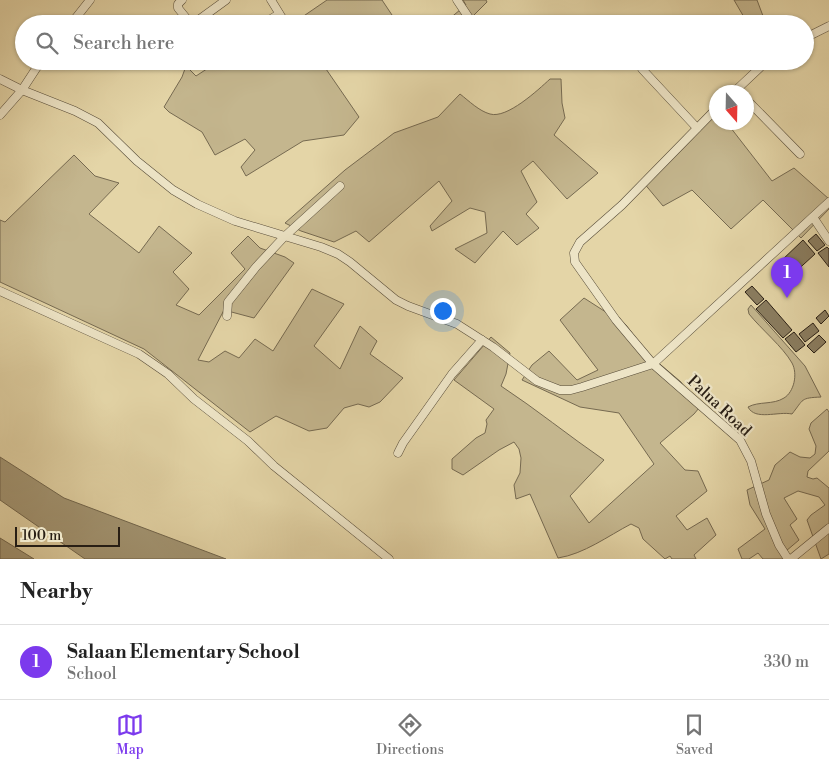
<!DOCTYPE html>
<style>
body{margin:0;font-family:"Libre Bodoni",serif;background:#f6f6f6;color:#222}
.compass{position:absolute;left:709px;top:85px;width:45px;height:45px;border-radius:50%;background:#fff;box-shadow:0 1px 4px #0004;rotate:160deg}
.scale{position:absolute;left:15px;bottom:12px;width:105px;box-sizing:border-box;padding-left:5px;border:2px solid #281e14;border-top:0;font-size:14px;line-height:18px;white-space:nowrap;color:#281e14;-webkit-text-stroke:4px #ede4c6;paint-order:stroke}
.you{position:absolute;left:442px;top:310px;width:18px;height:18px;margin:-12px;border:4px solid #fff;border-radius:50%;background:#1a73e8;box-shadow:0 0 0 8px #1a73e833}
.badge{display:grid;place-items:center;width:32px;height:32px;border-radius:50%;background:#7c3aed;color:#fff;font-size:16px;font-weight:700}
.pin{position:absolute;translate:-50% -41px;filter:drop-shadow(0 1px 2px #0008)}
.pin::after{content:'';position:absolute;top:26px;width:18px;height:15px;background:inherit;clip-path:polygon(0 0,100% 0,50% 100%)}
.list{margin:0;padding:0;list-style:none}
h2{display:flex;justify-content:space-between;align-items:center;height:65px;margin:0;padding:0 20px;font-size:21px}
h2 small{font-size:16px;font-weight:400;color:#767676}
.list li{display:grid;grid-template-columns:32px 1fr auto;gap:15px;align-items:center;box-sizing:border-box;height:75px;padding:0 20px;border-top:1px solid #e0e0e0}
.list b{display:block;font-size:19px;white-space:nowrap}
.list p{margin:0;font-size:16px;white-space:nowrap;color:#767676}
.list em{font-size:16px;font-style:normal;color:#767676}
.icon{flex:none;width:28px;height:28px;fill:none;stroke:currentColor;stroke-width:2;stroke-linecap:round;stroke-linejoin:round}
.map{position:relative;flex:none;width:829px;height:559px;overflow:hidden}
.search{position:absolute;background:#fff;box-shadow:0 1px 4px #0004;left:15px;right:15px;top:15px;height:55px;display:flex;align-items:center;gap:12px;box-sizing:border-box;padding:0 18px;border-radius:28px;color:#767676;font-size:19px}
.sheet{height:140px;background:#fff}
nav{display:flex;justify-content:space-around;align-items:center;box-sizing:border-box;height:70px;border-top:1px solid #e0e0e0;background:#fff;font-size:14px;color:#767676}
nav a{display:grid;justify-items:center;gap:2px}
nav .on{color:#7c3aed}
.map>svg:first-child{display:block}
.green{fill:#c4b68e;stroke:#766a51}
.water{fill:#a49775;stroke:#72674e}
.building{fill:#8a7d60;stroke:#281e14}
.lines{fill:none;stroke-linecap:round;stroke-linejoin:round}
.street-casing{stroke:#574c39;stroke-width:9}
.street{stroke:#ede4c6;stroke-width:8}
.labels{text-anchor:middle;stroke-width:4.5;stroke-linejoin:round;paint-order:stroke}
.street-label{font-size:16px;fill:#281e14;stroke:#ede4c6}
</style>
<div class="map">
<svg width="829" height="559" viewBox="0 0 829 559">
<rect width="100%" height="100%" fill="#e4d5a7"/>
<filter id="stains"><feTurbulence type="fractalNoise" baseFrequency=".004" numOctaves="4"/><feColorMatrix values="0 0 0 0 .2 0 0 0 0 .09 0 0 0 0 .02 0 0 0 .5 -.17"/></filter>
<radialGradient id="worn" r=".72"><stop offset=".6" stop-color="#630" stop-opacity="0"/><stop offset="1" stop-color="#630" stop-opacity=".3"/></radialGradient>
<g class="green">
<path d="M327 0H382L398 24H292Z"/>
<path d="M463 0H486L487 2 465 24H443L466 5Z"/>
<path d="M734 0H757L766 24H748Z"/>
<path d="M219 61H345L326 69 359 117 344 135 303 141 246 176 241 167 255 150 245 139 215 155 202 132 169 112 164 107 182 77 186 66 196 76Z"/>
<path d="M550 79H561L562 103 565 118 554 135 598 173 567 199 533 161 521 171 537 202 526 214 539 228 517 245 503 231 475 263 455 249 487 233 485 212 470 208 432 231 430 226 452 201 439 181 369 242 356 231 334 242 301 231 285 223 345 170 394 133 438 117 460 94C469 101 479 111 490 114 507 119 538 90 550 79Z"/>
<path d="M716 110V122L727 123 772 181 794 168 829 199V209L801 238 763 200 731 229 692 190 663 206 643 182Z"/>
<path d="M74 155 95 176 119 183 89 214 139 253 159 226 192 253 173 272 189 289 176 305 199 315 245 269 231 253 248 236 260 248 285 257 294 263 254 318 224 310 198 360 209 362 225 351 239 358 255 339 273 351 312 289 344 304 314 346 340 369 360 326 377 341 370 354 403 378 380 402 369 407 358 404 344 408 327 428 309 431 276 416 250 432 144 349 0 282V220L5 222Z"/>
<path d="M584 298 626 325 648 354 681 382 699 408 694 414 660 443 685 470 698 471 707 491 676 516 687 530 707 518 716 535 694 555 696 559H672L670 556 665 559 643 539 639 528 631 524C608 536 584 554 558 558L530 494 516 499 514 485 520 473 521 458 519 449 514 442 499 450 463 475 452 469V459L476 438 485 433 487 424 486 420 494 409 454 380 491 337 510 353 506 374 501 386C536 409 569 436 604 460L570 496 589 523 654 464 619 413 580 407 522 380 532 365 549 351 577 380 598 370 560 320Z"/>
<path d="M751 305 805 366 821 397C800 398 804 399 792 414 778 411 755 421 748 407 759 401 773 405 784 398 794 392 798 374 792 363 783 347 761 329 749 314L748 309Z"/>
<path d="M827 409 829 412V451L808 471 807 477 813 479 817 478 829 488V554L821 559 807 520 811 515 825 505 819 497 798 491 784 498 797 519 790 525 799 540 786 551 792 559H763L758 553 749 559H742L738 549 765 529 750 505 747 490 769 480 775 465 790 452 800 457 810 458 815 454 816 446 809 429 811 423Z"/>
</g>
<g class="water">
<path d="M0 457 64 498 226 559H85L0 500Z"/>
<path d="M0 538 34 559H0Z"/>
</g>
<g class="building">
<path d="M816 234 825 245 817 251 808 241Z"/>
<path d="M803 240 815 254 792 275 780 262Z"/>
<path d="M827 247 829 249V267L818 253Z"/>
<path d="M752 286 764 299 757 305 745 292Z"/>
<path d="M766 300 792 330 783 338 756 309Z"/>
<path d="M825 310 829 316 821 324 816 318Z"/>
<path d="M813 323 819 331 805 342 799 334Z"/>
<path d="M794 332 805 345 796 352 785 339Z"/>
<path d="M819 335 826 342 814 353 807 346Z"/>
</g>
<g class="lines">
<defs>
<g id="street">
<path d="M182 0 178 4V8L191 24"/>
<path d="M271 0 284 21"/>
<path d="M457 0 473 24"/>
<path d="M71 24 90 0"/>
<path d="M193 24 226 0"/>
<path d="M263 24 279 14"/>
<path d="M805 38 829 26"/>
<path d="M41 61 22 90 75 111 98 123 137 161 173 190 197 204 235 221 321 247 338 254 350 262 396 300 408 306 457 324 493 347 537 381 560 390H571L582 387 653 364 829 202"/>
<path d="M200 64 204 61"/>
<path d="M642 69 697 128"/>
<path d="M0 79 22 90 0 115"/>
<path d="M734 92 767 61"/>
<path d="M746 99 800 154"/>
<path d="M716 109 622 205 580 242 574 253 575 262 616 320 653 364 740 440 751 461 766 514 779 545 788 559"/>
<path d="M813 217 829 241"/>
<path d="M0 291 139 354 168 374 194 399 248 441 274 466 389 559"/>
<path d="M227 316 228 302 256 267 284 237 340 186"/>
<path d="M398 453 403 443 452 374 482 340"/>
<path d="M791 559 829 528"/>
</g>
</defs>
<use href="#street" class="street-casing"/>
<use href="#street" class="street"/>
</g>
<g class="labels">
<g class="street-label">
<text transform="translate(720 405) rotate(43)" y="6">Palua Road</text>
</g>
</g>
<rect width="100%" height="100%" filter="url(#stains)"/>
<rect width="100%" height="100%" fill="url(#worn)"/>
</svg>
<svg class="compass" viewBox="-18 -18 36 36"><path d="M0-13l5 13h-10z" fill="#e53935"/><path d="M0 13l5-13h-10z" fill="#767676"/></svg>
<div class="scale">100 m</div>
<div class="you"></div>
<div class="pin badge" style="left:787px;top:298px">1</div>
<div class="search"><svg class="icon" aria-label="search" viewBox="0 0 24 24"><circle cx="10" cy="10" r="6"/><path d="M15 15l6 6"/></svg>Search here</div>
</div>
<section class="sheet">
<h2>Nearby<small></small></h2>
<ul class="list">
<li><span class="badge">1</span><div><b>Salaan Elementary School</b><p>School</p></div><em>330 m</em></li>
</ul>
</section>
<nav>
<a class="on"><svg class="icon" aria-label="map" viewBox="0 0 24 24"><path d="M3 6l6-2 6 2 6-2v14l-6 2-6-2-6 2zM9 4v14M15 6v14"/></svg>Map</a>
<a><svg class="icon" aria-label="directions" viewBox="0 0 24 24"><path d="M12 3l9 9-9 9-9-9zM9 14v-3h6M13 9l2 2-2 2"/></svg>Directions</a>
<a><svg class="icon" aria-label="saved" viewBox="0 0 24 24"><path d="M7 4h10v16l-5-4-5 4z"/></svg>Saved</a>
</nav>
